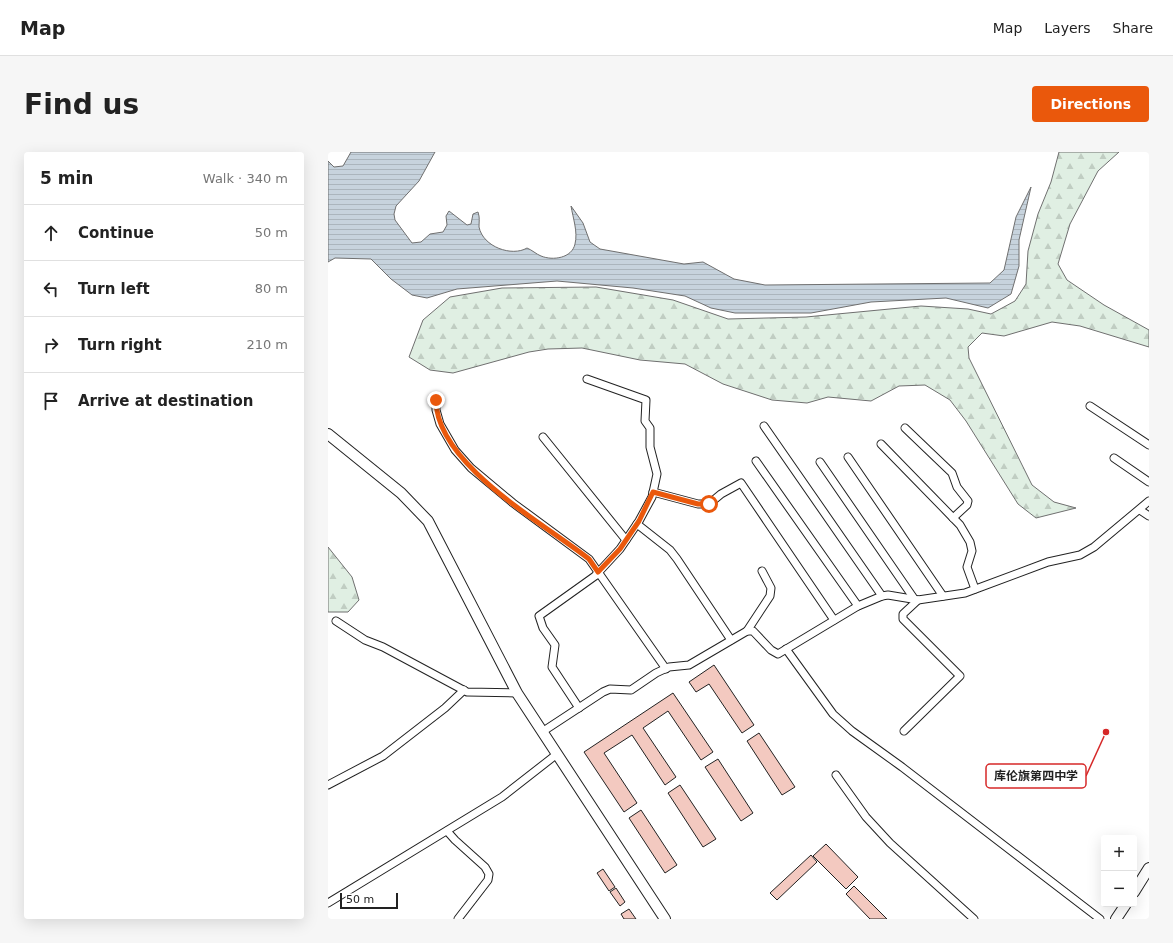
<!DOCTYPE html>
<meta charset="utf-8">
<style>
body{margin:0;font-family:"DejaVu Sans","Noto Sans SC",sans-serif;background:#f6f6f6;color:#222}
.controls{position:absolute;right:12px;bottom:12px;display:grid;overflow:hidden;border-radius:4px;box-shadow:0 4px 16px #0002}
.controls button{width:36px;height:36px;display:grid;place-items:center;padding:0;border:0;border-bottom:1px solid #e0e0e0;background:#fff;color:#222;font:20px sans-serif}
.scale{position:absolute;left:12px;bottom:10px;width:58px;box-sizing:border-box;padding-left:4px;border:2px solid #222;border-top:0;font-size:11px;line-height:14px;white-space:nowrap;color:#222;-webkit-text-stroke:3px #fff;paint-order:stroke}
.stop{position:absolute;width:12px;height:12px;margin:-9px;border:3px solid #ea580c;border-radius:50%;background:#fff}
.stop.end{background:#ea580c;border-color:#fff;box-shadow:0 1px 4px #0008}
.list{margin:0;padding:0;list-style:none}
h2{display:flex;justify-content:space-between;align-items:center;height:52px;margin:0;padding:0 16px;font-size:17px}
h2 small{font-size:13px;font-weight:400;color:#767676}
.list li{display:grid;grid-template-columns:26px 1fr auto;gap:12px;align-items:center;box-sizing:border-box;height:56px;padding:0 16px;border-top:1px solid #e0e0e0}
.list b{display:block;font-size:15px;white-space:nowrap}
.list em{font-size:13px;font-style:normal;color:#767676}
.icon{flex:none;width:22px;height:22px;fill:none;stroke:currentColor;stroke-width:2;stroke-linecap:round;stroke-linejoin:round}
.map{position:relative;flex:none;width:821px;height:767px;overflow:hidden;border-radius:4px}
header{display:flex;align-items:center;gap:24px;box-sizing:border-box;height:56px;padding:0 20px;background:#fff;border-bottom:1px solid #e0e0e0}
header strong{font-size:19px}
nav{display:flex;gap:22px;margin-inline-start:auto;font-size:14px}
.intro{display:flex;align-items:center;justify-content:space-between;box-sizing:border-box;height:96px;padding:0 24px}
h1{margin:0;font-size:28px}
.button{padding:10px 18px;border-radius:4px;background:#ea580c;color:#fff;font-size:14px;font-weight:700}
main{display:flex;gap:24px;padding:0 24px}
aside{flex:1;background:#fff;border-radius:4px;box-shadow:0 4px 16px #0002}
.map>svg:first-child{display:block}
.forest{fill:url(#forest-firs);stroke:#6f6f6f}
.water{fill:url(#water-rules);stroke:#6f6f6f}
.building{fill:#f3c9c0;stroke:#222}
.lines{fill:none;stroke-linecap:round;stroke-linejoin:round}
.street-casing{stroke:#222;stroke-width:9}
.secondary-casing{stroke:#222;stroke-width:12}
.street{stroke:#fff;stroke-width:7}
.secondary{stroke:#fff;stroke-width:10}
.route{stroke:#ea580c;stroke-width:5}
.leader{fill:none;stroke:#d62828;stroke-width:1.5}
.callout-dot{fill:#d62828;stroke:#fff;stroke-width:1.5}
.callout{fill:#fff;stroke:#d62828;stroke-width:1.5}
.callout-label{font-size:12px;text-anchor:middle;font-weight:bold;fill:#222}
</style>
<header>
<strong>Map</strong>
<nav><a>Map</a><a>Layers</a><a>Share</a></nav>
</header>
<div class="intro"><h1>Find us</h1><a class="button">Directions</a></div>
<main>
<aside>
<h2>5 min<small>Walk · 340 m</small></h2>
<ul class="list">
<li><svg class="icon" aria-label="ahead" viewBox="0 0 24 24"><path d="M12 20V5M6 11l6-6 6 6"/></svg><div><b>Continue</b></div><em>50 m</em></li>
<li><svg class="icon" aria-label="left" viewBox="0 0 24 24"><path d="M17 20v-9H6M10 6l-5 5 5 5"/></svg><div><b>Turn left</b></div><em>80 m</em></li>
<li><svg class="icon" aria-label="right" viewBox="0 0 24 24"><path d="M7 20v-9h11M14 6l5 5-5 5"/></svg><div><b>Turn right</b></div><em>210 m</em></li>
<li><svg class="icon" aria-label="arrive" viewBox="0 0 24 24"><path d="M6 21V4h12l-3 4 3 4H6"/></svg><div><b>Arrive at destination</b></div></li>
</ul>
</aside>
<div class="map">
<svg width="821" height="767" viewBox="0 0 821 767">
<defs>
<pattern id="forest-firs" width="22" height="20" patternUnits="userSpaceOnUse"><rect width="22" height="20" fill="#e0efe3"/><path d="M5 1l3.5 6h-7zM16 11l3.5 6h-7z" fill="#c0cdc2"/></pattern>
<pattern id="water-rules" width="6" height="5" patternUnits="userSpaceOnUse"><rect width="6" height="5" fill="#c7d3dd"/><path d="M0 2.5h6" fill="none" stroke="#abb5bd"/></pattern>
</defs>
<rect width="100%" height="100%" fill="#fff"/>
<g class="forest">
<path d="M731 0H791L770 19 742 72 730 112 739 128 776 153 821 178V195L752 174 724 170 676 184 654 181 640 195 641 206 704 333 726 350 748 356 708 366 690 352 638 269 622 248 597 233 571 234 543 249 500 245 479 251 444 248 395 232 357 212 312 208 254 196 220 197 201 200 125 221 102 218 81 205 95 168 122 145 174 136 268 135 345 148 400 167 478 165 593 154 640 157 663 162 687 149 698 132 700 99 710 62 723 30Z"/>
<path d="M0 395 24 425 31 448 20 460H0Z"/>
</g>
<path class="water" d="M23 0H107L91 29 68 54 66 62 67 68 84 91 93 90 102 82 115 80 119 73 118 64 121 59 139 73 143 72 145 62 150 60C152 66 151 69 151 75 155 95 184 105 199 96 204 98 208 102 213 104 225 109 244 106 247 92 250 80 245 66 243 54L255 71 262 90 272 97 356 112 375 110 406 127 437 133 662 131 676 118 688 65 703 35 691 88V114L683 142 660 156 618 146 543 150 483 161H407L383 156 357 144 305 136 229 129 129 137 99 146 84 143 63 127 43 107 7 106 0 110V9L6 15 15 14Z"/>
<g class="building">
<path d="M386 513 426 573 414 581 381 532 368 540 361 530Z"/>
<path d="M345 541 385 600 373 608 340 559 315 576 348 625 337 633 304 583 276 601 309 651 296 660 256 600Z"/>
<path d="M431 581 467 635 454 643 419 589Z"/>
<path d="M390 607 425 661 413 669 377 615Z"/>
<path d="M352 633 388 687 375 695 340 641Z"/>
<path d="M313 658 349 713 337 721 301 666Z"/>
<path d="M498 692 530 725 518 737 485 704Z"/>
<path d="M483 703 489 710 449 748 442 741Z"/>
<path d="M275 717 287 735 281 739 269 721Z"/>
<path d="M526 734 559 767H542L518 742Z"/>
<path d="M288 736 297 750 292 754 282 740Z"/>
<path d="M301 757 308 767H296L293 762Z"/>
</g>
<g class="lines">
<defs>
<g id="street">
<path d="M108 248V258L112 272 127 298 143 316 185 351 261 407 338 517"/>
<path d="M762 254 821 293"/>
<path d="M436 274 554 444"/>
<path d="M577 276 624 321 629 335 640 349 639 353 625 366"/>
<path d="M215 285 298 388"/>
<path d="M553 292 632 373 642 390 644 399 639 415 647 437"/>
<path d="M520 305 615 444"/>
<path d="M786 306 821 330"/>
<path d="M428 309 530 454"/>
<path d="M492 310 587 448"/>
<path d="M325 340 370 352H381L393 342 413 331 506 468"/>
<path d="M812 358 821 364"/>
<path d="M309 372 342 398 349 407 403 488"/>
<path d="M8 469 37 488 55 495 139 540 189 541"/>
<path d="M419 479 442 444 443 436 434 419"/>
<path d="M458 497 505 562 524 579 574 615 772 767"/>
<path d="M251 556 224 515 227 493 215 476 211 464 267 424 292 397 311 369 324 345 329 322 322 295V276L317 269 318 248 259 227"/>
<path d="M576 579 632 524 575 467V462L590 448"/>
<path d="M214 580 275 540 282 537 303 538 328 521 341 515 361 513 419 479H425L443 498 450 502 530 454 554 444 560 443 590 448 637 441 720 410 752 403 766 395 821 349"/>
<path d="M508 623 538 665 562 691 646 767"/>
<path d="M0 633 55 604 117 556 136 538"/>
<path d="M119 679 127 688 157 715 161 722 160 728 130 767"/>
<path d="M0 751 174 645 229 602"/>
</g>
<g id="secondary">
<path d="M0 282 73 341 100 369 189 541 337 767"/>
<path d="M806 740 821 716"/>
<path d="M788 767 798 752"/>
</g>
</defs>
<use href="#street" class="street-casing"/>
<use href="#secondary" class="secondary-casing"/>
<use href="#street" class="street"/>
<use href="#secondary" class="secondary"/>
</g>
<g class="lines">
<path class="route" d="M108 248C108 312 215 371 261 407L270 420 292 397 311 369 325 340 370 352H381"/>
</g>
<path class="leader" d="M778 580L758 624"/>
<circle class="callout-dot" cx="778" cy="580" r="4"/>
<rect class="callout" x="658" y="612" width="100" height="24" rx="4"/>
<g class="callout-label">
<text x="708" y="628">库伦旗第四中学</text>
</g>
</svg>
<div class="controls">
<button>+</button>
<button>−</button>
</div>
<div class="scale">50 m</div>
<div class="stop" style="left:381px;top:352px"></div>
<div class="stop end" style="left:108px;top:248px"></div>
</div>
</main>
